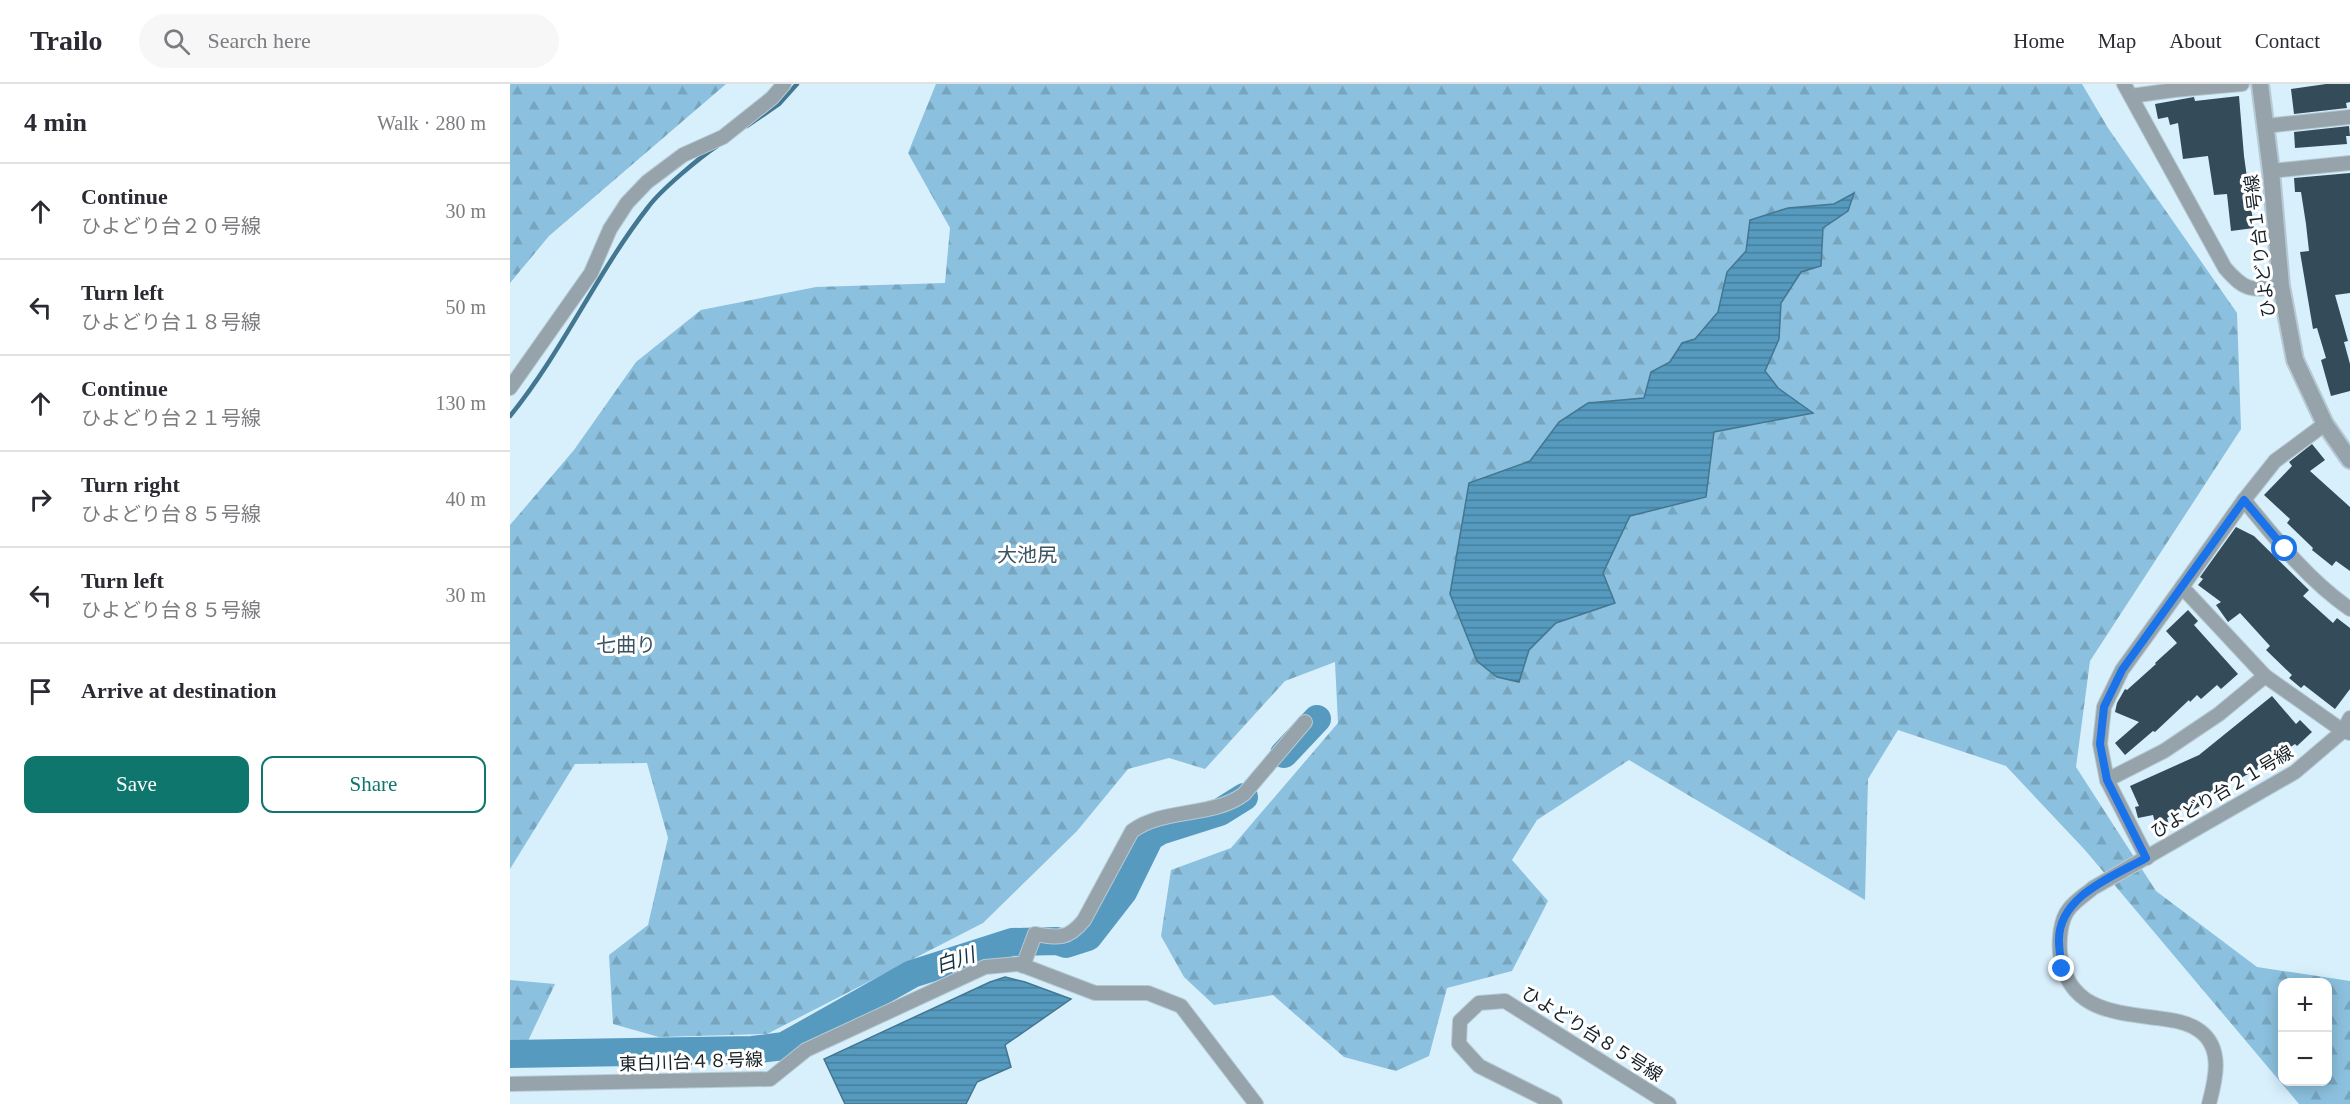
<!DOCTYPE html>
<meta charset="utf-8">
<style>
body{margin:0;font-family:"Times New Roman","Noto Sans JP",serif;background:#f7f7f7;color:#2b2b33}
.controls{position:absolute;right:18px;bottom:18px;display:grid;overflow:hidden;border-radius:12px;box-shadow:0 3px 15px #0003}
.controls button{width:54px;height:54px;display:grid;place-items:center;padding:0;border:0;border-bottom:2px solid #e1e1e2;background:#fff;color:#2b2b33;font:30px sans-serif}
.stop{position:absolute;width:18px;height:18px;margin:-14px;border:4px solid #1a73e8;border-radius:50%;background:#fff}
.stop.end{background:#1a73e8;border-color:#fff;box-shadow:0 2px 6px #0008}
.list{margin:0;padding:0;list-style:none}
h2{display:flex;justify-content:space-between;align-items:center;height:78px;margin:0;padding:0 24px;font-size:26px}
h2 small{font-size:20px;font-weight:400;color:#7c7c81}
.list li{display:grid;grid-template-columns:39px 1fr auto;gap:18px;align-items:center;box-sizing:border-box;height:96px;padding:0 24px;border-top:2px solid #e1e1e2}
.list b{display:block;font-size:22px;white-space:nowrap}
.list p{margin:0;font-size:20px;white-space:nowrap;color:#7c7c81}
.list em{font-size:20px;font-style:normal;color:#7c7c81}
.actions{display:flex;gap:12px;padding:18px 24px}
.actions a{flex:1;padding:14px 0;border:2px solid #0f766e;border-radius:12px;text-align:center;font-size:21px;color:#0f766e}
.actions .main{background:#0f766e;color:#fff}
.icon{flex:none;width:33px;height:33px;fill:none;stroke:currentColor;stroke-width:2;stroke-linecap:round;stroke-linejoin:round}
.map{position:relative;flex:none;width:1840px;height:1020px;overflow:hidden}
header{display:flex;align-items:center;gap:36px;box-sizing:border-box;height:84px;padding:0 30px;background:#fff;border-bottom:2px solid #e1e1e2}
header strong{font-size:28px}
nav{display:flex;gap:33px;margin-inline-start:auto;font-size:21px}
.search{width:420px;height:54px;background:#f7f7f7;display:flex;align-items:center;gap:15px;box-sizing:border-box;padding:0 21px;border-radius:33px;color:#7c7c81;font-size:22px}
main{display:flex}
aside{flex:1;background:#fff}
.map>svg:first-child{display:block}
.forest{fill:url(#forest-firs);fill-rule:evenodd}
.water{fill:url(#water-rules);stroke:#437691;stroke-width:1.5}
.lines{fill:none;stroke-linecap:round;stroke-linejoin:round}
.stream{stroke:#437691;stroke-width:4.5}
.river{stroke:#569bbf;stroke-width:28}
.building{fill:#344c5a}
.minor-casing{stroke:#b5cad5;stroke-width:16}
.tertiary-casing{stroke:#b5cad5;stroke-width:20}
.minor{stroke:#97a3aa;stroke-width:14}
.tertiary{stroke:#97a3aa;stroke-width:16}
.route{stroke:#1a73e8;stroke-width:8}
.labels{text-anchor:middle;stroke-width:6;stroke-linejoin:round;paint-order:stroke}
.street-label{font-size:18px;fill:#162026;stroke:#fff}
.neighbourhood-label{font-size:20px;fill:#3b5361;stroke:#fff}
.water-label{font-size:20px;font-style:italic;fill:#113141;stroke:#fff}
</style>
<header>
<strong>Trailo</strong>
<div class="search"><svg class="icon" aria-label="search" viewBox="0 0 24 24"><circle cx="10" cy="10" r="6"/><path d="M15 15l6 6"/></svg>Search here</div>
<nav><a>Home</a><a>Map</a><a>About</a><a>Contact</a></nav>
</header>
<main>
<aside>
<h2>4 min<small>Walk · 280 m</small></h2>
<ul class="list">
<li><svg class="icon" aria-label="ahead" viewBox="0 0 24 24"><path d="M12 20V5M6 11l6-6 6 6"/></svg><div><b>Continue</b><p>ひよどり台２０号線</p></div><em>30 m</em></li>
<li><svg class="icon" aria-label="left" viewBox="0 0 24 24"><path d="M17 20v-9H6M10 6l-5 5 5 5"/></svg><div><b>Turn left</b><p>ひよどり台１８号線</p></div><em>50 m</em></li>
<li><svg class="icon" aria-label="ahead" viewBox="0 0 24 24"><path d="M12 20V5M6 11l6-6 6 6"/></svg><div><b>Continue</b><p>ひよどり台２１号線</p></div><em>130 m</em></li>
<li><svg class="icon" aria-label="right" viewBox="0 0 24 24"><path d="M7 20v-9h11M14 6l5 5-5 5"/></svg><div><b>Turn right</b><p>ひよどり台８５号線</p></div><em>40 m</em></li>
<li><svg class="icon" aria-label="left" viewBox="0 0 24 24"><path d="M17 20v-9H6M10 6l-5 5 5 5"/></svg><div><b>Turn left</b><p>ひよどり台８５号線</p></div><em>30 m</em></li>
<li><svg class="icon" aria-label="arrive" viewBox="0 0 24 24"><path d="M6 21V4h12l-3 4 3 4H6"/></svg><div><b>Arrive at destination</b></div></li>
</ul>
<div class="actions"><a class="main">Save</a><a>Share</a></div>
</aside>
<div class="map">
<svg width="1840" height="1020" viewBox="0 0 1840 1020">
<defs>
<pattern id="forest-firs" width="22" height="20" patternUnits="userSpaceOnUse" patternTransform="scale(1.5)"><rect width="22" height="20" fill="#8bc0de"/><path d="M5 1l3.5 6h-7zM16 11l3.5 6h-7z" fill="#77a5be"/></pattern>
<pattern id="water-rules" width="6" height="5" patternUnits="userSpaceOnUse" patternTransform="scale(1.5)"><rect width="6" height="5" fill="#569bbf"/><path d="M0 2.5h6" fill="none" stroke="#467e9b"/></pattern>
</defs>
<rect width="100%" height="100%" fill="#d8effc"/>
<g class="forest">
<path d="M0 0H216L39 152 0 199Z"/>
<path d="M426 0H1572L1598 44 1727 229 1731 345 1580 577 1566 683 1646 807 1747 883 1840 897V1020H1789L1575 766 1496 682 1388 646 1358 695 1355 816 1119 676 1027 736 1002 776 1038 817 1002 887 937 904 919 972 886 987 834 973 763 911 704 921 674 893 651 852 661 786 721 764 828 639 825 578 775 597 695 685 659 674 618 685 567 747 473 839 257 950 149 953 103 940 99 871 138 841 158 754 137 679 65 680 0 785V441L64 366 126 278 191 226 306 203 435 199 440 144 398 69ZM1772 898H1818V998H1772Z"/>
<path d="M0 896 45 900 17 959H0Z"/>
</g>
<g class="water">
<path d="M1344 109 1338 127 1313 144 1311 182 1291 188 1271 219 1269 255 1255 287 1268 304 1303 329 1204 348 1196 413 1120 432 1093 489 1105 519 1046 539 1019 566 1009 598 987 593 967 577 940 510 959 399 1020 377 1049 338 1078 319 1134 314 1141 288 1160 278 1172 259 1185 255 1208 228 1217 188 1236 167 1240 136 1278 124 1324 120Z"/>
<path d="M495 893 515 898 561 915 495 961 501 983 467 998 456 1020H335L314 975 480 898Z"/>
</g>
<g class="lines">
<g class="stream">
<path d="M237 42 269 20 287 0"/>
<path d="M0 332C53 267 87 188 139 122 151 106 190 73 207 62"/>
</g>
<g class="river">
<path d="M774 670 807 635"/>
<path d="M0 970 242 966 274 962 402 890 502 858 547 857 556 860 578 853 613 808 640 753 650 747 710 728 734 713"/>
</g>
</g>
<g class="building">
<path d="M1816 0H1840V18L1836 19 1837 24 1784 30 1781 5Z"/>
<path d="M1729 12 1734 72 1744 144 1721 147 1717 110 1704 111 1698 72 1673 75 1668 39 1660 41 1658 33 1648 35 1645 20 1684 13 1685 17Z"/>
<path d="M1839 42 1840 52H1836L1837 60 1785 64 1784 48Z"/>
<path d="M1840 89V209L1825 211 1838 257 1834 258 1840 280V307L1821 312 1811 276 1816 274 1807 244 1803 245 1790 168 1799 167 1796 140 1791 108H1785L1784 94Z"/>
<path d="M1802 360 1815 376 1800 387 1840 423V487L1826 477 1822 482 1802 466 1803 464 1777 439 1780 435 1754 411 1782 382 1779 378Z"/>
<path d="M1726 443 1744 452 1799 506 1793 512 1823 539 1827 534 1840 544V605L1825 625 1794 601 1791 604 1779 594 1782 591 1756 566 1760 562 1730 529 1718 538 1706 521 1711 518 1688 501 1693 495 1690 493Z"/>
<path d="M1678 526 1688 537 1684 541 1728 590 1711 605 1707 601 1691 615 1687 611 1680 618 1679 616 1645 648 1643 647 1615 671 1605 659 1629 638 1605 628 1607 619 1615 605 1617 606 1646 580 1645 579 1667 559 1656 547Z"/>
<path d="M1762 612 1786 640 1790 636 1802 648 1787 662 1785 660 1748 685 1719 700 1720 702 1693 716 1695 719 1681 727 1678 722 1657 734 1660 743 1647 746 1643 731 1628 734 1625 723 1629 722 1620 702 1689 671Z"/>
</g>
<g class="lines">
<defs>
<g id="minor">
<path d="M1614 0 1715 184C1735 207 1741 207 1771 202"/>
<path d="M1621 12 1664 6 1732 0"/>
<path d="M1755 42 1840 33"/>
<path d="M1761 87 1840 79"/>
<path d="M0 304 81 189 100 145 117 119 137 98 173 71 213 53 262 14 274 0"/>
<path d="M1815 340 1765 377 1734 416 1672 503 1755 592 1833 647 1840 649"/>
<path d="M1734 416C1766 455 1798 496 1840 525"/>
<path d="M1597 696 1654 667 1709 630 1755 592"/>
<path d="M1637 774 1597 696 1590 660 1594 623 1612 586 1672 503"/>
<path d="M513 882 525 850C548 854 558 856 574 836L622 747C655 723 702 734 734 710L795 638"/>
<path d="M0 1000 260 995 296 966 475 883 509 880 585 909H638L671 922 746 1020"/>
<path d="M1045 1020 969 982 949 960 950 937 969 919 995 917 1159 1020"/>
<path d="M1699 1020C1705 997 1714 965 1690 947 1678 938 1662 936 1647 934 1601 928 1557 925 1550 869 1549 856 1550 836 1559 825 1565 817 1576 810 1583 804L1785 688 1833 647 1840 634"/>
</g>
<path id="tertiary" d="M1750 0 1761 87 1771 202 1785 276 1815 340 1840 376"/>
</defs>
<use href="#minor" class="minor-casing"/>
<use href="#tertiary" class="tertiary-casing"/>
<use href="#minor" class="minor"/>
<use href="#tertiary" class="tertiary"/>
</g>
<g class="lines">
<path class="route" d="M1552 885C1551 876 1549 866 1549 857 1548 812 1604 792 1636 774L1597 696 1590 660 1594 623 1612 586 1734 416 1775 465"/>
</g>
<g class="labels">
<g class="street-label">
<text transform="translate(1750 162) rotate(-97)" y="6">ひよどり台１号線</text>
<text transform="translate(1712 708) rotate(-31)" y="6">ひよどり台２１号線</text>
<text transform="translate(1082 950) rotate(32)" y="6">ひよどり台８５号線</text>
<text transform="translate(181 978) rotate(-2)" y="6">東白川台４８号線</text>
</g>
<g class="neighbourhood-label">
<text x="517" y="478">大池尻</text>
<text x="116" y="568">七曲り</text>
</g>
<g class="water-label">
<text transform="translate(445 876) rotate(-18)" y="7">白川</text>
</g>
</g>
</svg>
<div class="controls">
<button>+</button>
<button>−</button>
</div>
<div class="stop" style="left:1775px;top:465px"></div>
<div class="stop end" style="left:1552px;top:885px"></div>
</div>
</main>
